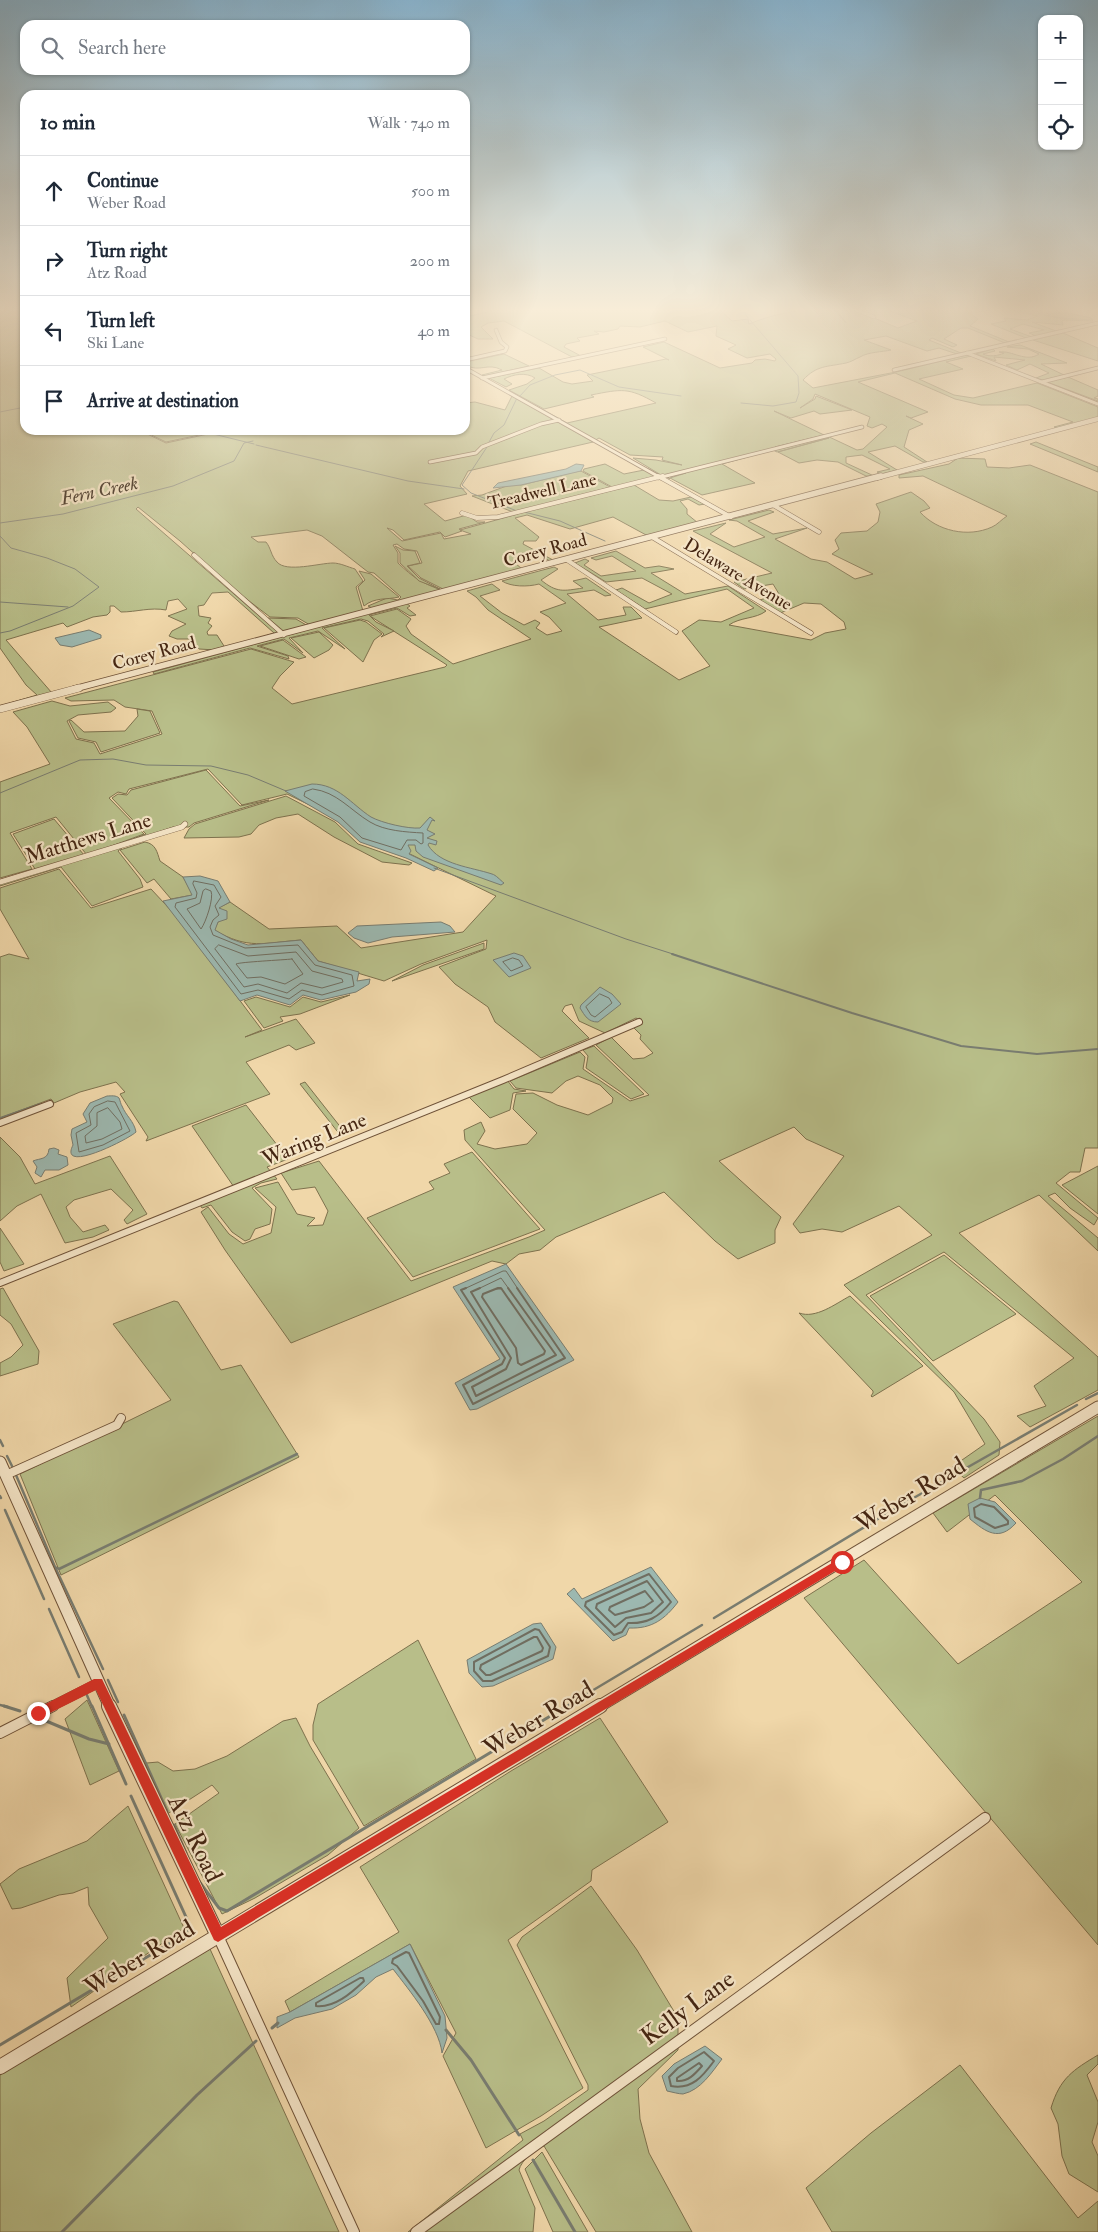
<!DOCTYPE html>
<meta charset="utf-8">
<style>
body{margin:0;font-family:"IM FELL Double Pica",serif;background:#f2f2f3;color:#1f2937}
.controls{position:absolute;right:15px;top:15px;display:grid;overflow:hidden;border-radius:10px;box-shadow:0 1px 4px #0004}
.controls button{width:45px;height:45px;display:grid;place-items:center;padding:0;border:0;border-bottom:1px solid #e0e1e3;background:#fff;color:#1f2937;font:25px sans-serif}
.stop{position:absolute;width:15px;height:15px;margin:-11px;border:4px solid #d93025;border-radius:50%;background:#fff}
.stop.end{background:#d93025;border-color:#fff;box-shadow:0 1px 5px #0008}
.list{margin:0;padding:0;list-style:none}
h2{display:flex;justify-content:space-between;align-items:center;height:65px;margin:0;padding:0 20px;font-size:21px}
h2 small{font-size:16px;font-weight:400;color:#747a83}
.list li{display:grid;grid-template-columns:32px 1fr auto;gap:15px;align-items:center;box-sizing:border-box;height:70px;padding:0 20px;border-top:1px solid #e0e1e3}
.list b{display:block;font-size:19px;white-space:nowrap}
.list p{margin:0;font-size:16px;white-space:nowrap;color:#747a83}
.list em{font-size:16px;font-style:normal;color:#747a83}
.icon{flex:none;width:28px;height:28px;fill:none;stroke:currentColor;stroke-width:2;stroke-linecap:round;stroke-linejoin:round}
.map{position:relative;flex:none;width:1098px;height:2232px;overflow:hidden}
.search{position:absolute;background:#fff;box-shadow:0 1px 4px #0004;left:20px;top:20px;width:450px;height:55px;display:flex;align-items:center;gap:12px;box-sizing:border-box;padding:0 18px;border-radius:15px;color:#747a83;font-size:19px}
.panel{position:absolute;background:#fff;box-shadow:0 1px 4px #0004;left:20px;top:90px;width:450px;height:345px;border-radius:15px}
.map>svg:first-child{display:block}
.green{fill:#b8be89;stroke:#7e724e;fill-rule:evenodd}
.water{fill:#9cb8b0;stroke:#797d71}
.lines{fill:none;stroke-linecap:round;stroke-linejoin:round}
.shore-far1{stroke:#706e61;stroke-width:1}
.shore{stroke:#706e61;stroke-width:2}
.stream-far3{stroke:#797d71;stroke-width:1}
.stream-far2{stroke:#797d71;stroke-width:2}
.stream-far1{stroke:#797d71;stroke-width:2.5}
.stream{stroke:#797d71;stroke-width:3}
.minor-far5-casing{stroke:#6f5238;stroke-width:4.5}
.minor-far4-casing{stroke:#6f5238;stroke-width:5}
.minor-far3-casing{stroke:#6f5238;stroke-width:6}
.minor-far2-casing{stroke:#6f5238;stroke-width:8}
.minor-far1-casing{stroke:#6f5238;stroke-width:10}
.minor-casing{stroke:#6f5238;stroke-width:12}
.tertiary-far4-casing{stroke:#6f5238;stroke-width:5.5}
.tertiary-far3-casing{stroke:#6f5238;stroke-width:7}
.tertiary-far2-casing{stroke:#6f5238;stroke-width:8}
.tertiary-far1-casing{stroke:#6f5238;stroke-width:13}
.tertiary-casing{stroke:#6f5238;stroke-width:16}
.minor-far5{stroke:#f5e5c7;stroke-width:3}
.minor-far4{stroke:#f5e5c7;stroke-width:4}
.minor-far3{stroke:#f5e5c7;stroke-width:5}
.minor-far2{stroke:#f5e5c7;stroke-width:6}
.minor-far1{stroke:#f5e5c7;stroke-width:8}
.minor{stroke:#f5e5c7;stroke-width:10}
.tertiary-far4{stroke:#f5e5c7;stroke-width:4.5}
.tertiary-far3{stroke:#f5e5c7;stroke-width:5.5}
.tertiary-far2{stroke:#f5e5c7;stroke-width:7}
.tertiary-far1{stroke:#f5e5c7;stroke-width:11}
.tertiary{stroke:#f5e5c7;stroke-width:14}
.route{fill:#d93025}
.labels{text-anchor:middle;stroke-width:4.5;stroke-linejoin:round;paint-order:stroke}
.far-street-label{font-size:18px;fill:#442512;stroke:#f5e5c7}
.far-water-label{font-size:19px;font-style:italic;fill:#5a4a3a;stroke:#f5e5c7}
.street-label{font-size:21px;fill:#442512;stroke:#f5e5c7}
.near-street-label{font-size:25px;fill:#442512;stroke:#f5e5c7}
</style>
<div class="map">
<svg width="1098" height="2232" viewBox="0 0 1098 2232">
<rect width="100%" height="100%" fill="#f0d7a9"/>
<filter id="stains"><feTurbulence type="fractalNoise" baseFrequency=".004" numOctaves="4"/><feColorMatrix values="0 0 0 0 .2 0 0 0 0 .09 0 0 0 0 .02 0 0 0 .5 -.17"/></filter>
<radialGradient id="worn" r=".72"><stop offset=".6" stop-color="#630" stop-opacity="0"/><stop offset="1" stop-color="#630" stop-opacity=".3"/></radialGradient>
<g class="green">
<path d="M0 308H25V430H139L166 443 227 430H465V403L475 402 505 410 512 396 593 442 468 471 460 486 467 494 424 504 445 521 467 515 477 522H485L459 529 462 531 445 537 440 532 404 540 393 530 387 528 402 541 441 533 444 539 471 534 460 530 518 514 472 496 482 495 512 484 521 485 574 472 581 471 610 487 528 511 634 485 659 500 673 501 691 497 705 504 699 505 688 499 680 501 687 509V514L698 523 648 536 613 517 570 529 527 515 515 518 539 537 536 541H524L523 544 553 560 550 561 539 555 522 553 515 563 522 569 445 590 421 578 408 566 422 563 417 551 404 549 397 544 393 545 398 553V563C414 578 420 582 441 590L374 609 368 606 387 598 398 600 401 597 374 573 368 572 322 536 307 530 251 537 258 542H266C271 548 271 556 277 562 286 573 320 563 333 563 340 563 348 567 355 569L363 581 356 587 363 611 310 625 298 618 270 617 236 591 180 541 138 507 136 509 280 634 265 636 274 633 228 592 212 593 204 605 198 606 199 616 211 618 208 623 212 626 207 632 208 635H217L224 646 216 650 199 649 190 639H177L169 636 172 631 186 624 168 616 187 609 178 599 168 601 166 610C150 607 137 612 121 612L114 606H110V612L107 615 93 617 67 627 63 623 6 640 52 693 0 706 37 695 26 685 0 648Z"/>
<path d="M494 308H727L720 310 732 321 748 319 749 324C772 314 806 308 833 308L846 323 835 308H850L898 328 917 321 882 308H984L972 310 971 314 978 319 970 326 1009 342 1005 343 968 328H961L944 339 957 345 953 347 932 338 929 340 961 353 957 354 939 348 927 351 886 336 864 340 891 350C882 352 868 352 860 357 855 359 851 362 846 363 827 367 817 365 803 380L813 388 896 372 967 355 971 356 946 362 963 369 919 379 954 395 973 398 1037 383 1098 407V418L1059 428 1054 427 1073 422 1028 405H981L955 399 895 373 858 382 928 412 911 418 906 416 923 424 909 430 904 447 927 462H923L895 446 868 452 897 470 881 474 877 472 890 469 862 455 846 457V463L874 476H866L838 462 817 460 799 463 778 452 829 438 777 452 773 450 722 464 755 483 702 495 670 478 686 473 668 477 670 479 664 476 612 487 583 471 584 469 605 464 624 474 649 469 660 475H661L633 458 656 460 682 465 662 460 663 457 630 455 599 438 594 441 519 398 520 397 567 423 656 403C628 387 622 389 591 395L594 397 544 409 509 390 527 384 535 378C526 372 514 374 504 379L512 384 506 387 489 378 539 368 563 382 572 384 593 381 587 375 666 359 669 360 643 347 664 342 720 368 752 363 755 360 765 359 775 361 776 359 770 354 747 358 728 349 736 345 716 336 717 326 688 332 665 321 640 327 620 326 618 329 604 332 594 331 599 334 577 338 580 341 566 344 564 347 581 356 572 357 504 321 488 323 481 327 493 339H478L465 333V317L488 312ZM815 394 870 417 867 426 872 428 882 424 887 427 863 449 857 450 825 435 775 447 824 435 774 411 791 418 814 411 820 414 852 410 816 396 815 399 800 408 813 399Z"/>
<path d="M1002 308H1019L1050 314 1063 312 1091 318 1093 321 1064 320 1062 321 1063 325 1032 322 1056 331 1036 336 1029 333 1044 330 1023 324 1010 329 1032 337 1026 338 991 324 1006 321 1004 318 1027 320 1038 316Z"/>
<path d="M1063 333 1098 348V361L1033 340Z"/>
<path d="M1020 345 1067 363 1041 364 1064 375 1043 380 1036 378 1049 373 1030 364 1017 370 1006 365 1025 360 994 357 996 361 976 354 993 349 995 351 983 354C989 357 998 356 1004 353L999 352C1012 350 1026 363 1039 354L1028 349 1007 347Z"/>
<path d="M504 354 529 366 484 376 482 375 502 370C487 362 481 373 465 365V362Z"/>
<path d="M1068 377 1098 390V396L1094 398 1098 399V401L1047 382Z"/>
<path d="M141 430H223L166 442Z"/>
<path d="M1036 442 1098 467V472L1030 444Z"/>
<path d="M958 458 985 459 987 467 1009 468 1030 465 1098 492V1148H1085L1080 1172H1070L1056 1183 1098 1218 1094 1225 1070 1208 1055 1193 1048 1196 1098 1238V1251L1039 1195 959 1233 1098 1357V1390L1030 1427 1017 1416 1046 1406 1034 1386 1074 1358 944 1252 866 1295 984 1419 1000 1442 999 1455 964 1478 952 1467 985 1444 954 1392 844 1285 932 1235 899 1206 842 1232 822 1229 800 1233 793 1224 844 1156 806 1139 794 1127 719 1161 781 1217 775 1230V1243L738 1259 715 1241 664 1192 556 1237 540 1250 519 1254 506 1264 492 1261 291 1343 225 1250 201 1212 208 1207 229 1234 243 1244 271 1233 276 1207 255 1188 278 1182 297 1214 315 1218 307 1226 323 1225 328 1211 315 1187 292 1190 281 1173 319 1161 411 1281 529 1237 545 1230 465 1140 464 1130 481 1122 485 1131 477 1144 495 1149 527 1144 537 1133 513 1109 516 1094 533 1093 557 1105 588 1115 612 1103 613 1098 600 1085 578 1076 566 1081 552 1093 516 1088 510 1081 580 1052 585 1057 583 1069 630 1101 649 1095 596 1045 611 1037 633 1059 644 1058 653 1053 640 1039 641 1035 633 1027 643 1022 636 1018 605 1033 579 1021 572 1004 565 1006 562 1011 589 1038 541 1058 495 1022 488 1007 455 984 439 967 486 949 487 940 421 964 384 981 318 961 301 940C263 943 249 950 214 930L218 922V908L230 902 269 929 337 926 361 948 463 932 496 896 287 794 242 805 208 769 129 789 126 794 118 792 109 798 144 834 87 855 56 817 10 833 32 869 0 878V782L50 764 27 727 13 712 52 701 70 706 108 702 116 708 111 712 78 715 67 721 76 739 94 743 100 754 162 734 152 711 125 707 114 700 71 701 65 698 251 649 294 662 280 676 272 688 292 704 445 667 447 665 370 616 397 609 411 619 406 626 411 634 453 664 531 639 488 610 476 597 467 591 492 584 500 590 480 596 502 613 524 625 535 620 540 623 536 628 547 635 562 631 549 617 540 612 566 603 539 584C528 587 511 587 502 581L554 567 558 569 541 580C557 593 563 591 583 588L573 581 586 578 611 595 605 596 594 590 567 594 598 620 626 615 623 607H631L642 618 599 627 679 680 710 666 682 631 699 620 721 622 754 608 727 589 645 609 616 590 622 588 649 603 672 594 642 578 606 582 575 563 585 559 589 561 584 565 601 576 636 571 612 556 596 560 591 558 616 551 645 568 659 566 674 569 651 573 685 594 728 586 766 611C756 619 740 617 729 625L811 640 825 633 846 629 844 622 821 604 804 603 778 614 760 600 779 594 773 584 744 589 734 582 772 573 693 531 726 523 710 534 734 547 765 537 737 521 729 520 769 510 774 512 748 521 773 534 807 528 775 539 811 559 827 562 855 579 873 574 832 554 839 549 835 540 841 533 867 531 878 522 880 512 876 504 911 492 924 501 930 508 920 512C937 531 968 538 992 527 997 525 1002 519 1007 516L923 476 899 478V475L949 464Z"/>
<path d="M395 546 403 550 415 551 420 563 407 566 419 578 440 589 419 581 400 563V553Z"/>
<path d="M359 571 371 574 399 597C386 600 375 597 364 606L358 587 365 580Z"/>
<path d="M406 603 410 606 407 608 416 615 410 616 397 608 369 615 376 622 394 631 381 637 384 634 368 621 361 619 322 628 345 649 318 631 289 638 303 653 284 639 257 646 288 656 289 659 250 648 154 674 153 672Z"/>
<path d="M268 618 296 619 308 626 286 633Z"/>
<path d="M360 620 366 622 382 634 374 640 363 662 324 628Z"/>
<path d="M319 632 333 645 329 650 314 658 291 638Z"/>
<path d="M283 640 306 657 299 659 260 646Z"/>
<path d="M137 709 150 711 160 733 101 752 96 742 78 738 69 721 71 720 84 732 125 731 138 716Z"/>
<path d="M206 770 240 806 269 800 194 823 189 827H173L120 845 123 847 118 851 140 879 143 887 92 906 61 867 0 886V880L35 869 13 834 54 819 84 855 88 856 146 834 112 798 118 794 127 795 131 790Z"/>
<path d="M286 796 335 822 358 844 412 863 409 865 382 862 334 837 298 814 276 818 259 825 251 834 239 837 184 838 189 829 195 824Z"/>
<path d="M145 842C156 844 157 852 160 861L183 877 193 895 171 899 154 879 147 883 120 850Z"/>
<path d="M59 869 91 908 151 889 178 918 262 1030 245 1037 296 1019 315 1043 296 1050 289 1045 246 1062 270 1094 146 1141 148 1137 120 1094 125 1092 116 1082 80 1092 54 1103 51 1099 0 1118V957L9 954 29 959 0 909V888Z"/>
<path d="M484 943V949L392 981 423 965Z"/>
<path d="M350 995 300 1014 280 1017 283 1021 264 1028 244 1001 256 997 290 1007 303 997 321 1002Z"/>
<path d="M594 1046 644 1094 631 1099 586 1068 588 1056 583 1050Z"/>
<path d="M507 1080 514 1089 526 1091 513 1093 510 1110 490 1118 468 1096Z"/>
<path d="M305 1082 346 1134 341 1136 300 1084Z"/>
<path d="M246 1105 288 1159 267 1167 277 1179 261 1183 252 1188 272 1209 270 1224 255 1229 250 1239 245 1241 232 1232 211 1205 202 1208 200 1205 236 1190 192 1126Z"/>
<path d="M0 1137 20 1157 35 1184 110 1156 147 1214 127 1224 124 1220 133 1210 111 1189 74 1200 66 1207 70 1217 83 1232 105 1225 109 1230 93 1237 65 1243 41 1194 17 1206 0 1221Z"/>
<path d="M472 1152 540 1229 413 1277 367 1218 434 1189 429 1182 450 1173 444 1164Z"/>
<path d="M1098 1166V1214L1062 1185Z"/>
<path d="M0 1228 24 1264 4 1271 0 1262Z"/>
<path d="M944 1255 1016 1314 933 1361 870 1296Z"/>
<path d="M3 1288 39 1351 38 1364 0 1376V1363L11 1357 23 1345 11 1324 0 1315V1289Z"/>
<path d="M850 1296 923 1366 872 1397 871 1396 873 1393V1391L799 1313C816 1319 835 1304 850 1296Z"/>
<path d="M174 1301 178 1302 221 1370 241 1365 299 1457 61 1575 20 1474 171 1400 113 1324Z"/>
<path d="M1098 1416V1945L804 1598 864 1560 958 1664 1082 1582 995 1495 947 1532 933 1513Z"/>
<path d="M418 1640 476 1759 364 1826 313 1740V1725L318 1704Z"/>
<path d="M87 1700 119 1771 90 1785 65 1719Z"/>
<path d="M296 1718 310 1746 359 1828 328 1855 255 1898 222 1914 175 1824 219 1793 212 1785 161 1818 136 1764 158 1762 173 1771 195 1769 227 1756 283 1721Z"/>
<path d="M600 1718 668 1822 592 1870 591 1881 508 1940 583 2088 541 2116 486 2148 443 2056 456 2033 410 1944 290 2012 285 2001 399 1932 360 1867 511 1771Z"/>
<path d="M128 1806 184 1928 71 2007 67 1978 108 1938 89 1905 88 1887 73 1893 59 1895 21 1908 12 1909 0 1884 19 1869 87 1841Z"/>
<path d="M591 1886 637 1950 678 2018V2050L638 2089 640 2119 649 2153 692 2232H596L544 2146C535 2148 521 2161 519 2170L535 2208 533 2232H408L523 2140 520 2134 544 2121 588 2090V2085L517 1945 522 1937Z"/>
<path d="M210 1949 339 2232H0V2075Z"/>
<path d="M1098 2055V2064L1087 2075 1098 2102V2122L1092 2142 1098 2156V2192L1069 2174 1062 2156 1058 2124 1051 2108C1060 2078 1073 2070 1098 2055Z"/>
<path d="M960 2065 1078 2218 1098 2201V2232H832L806 2188 871 2133Z"/>
<path d="M542 2152 588 2232H553L525 2169Z"/>
</g>
<g class="water">
<path d="M576 464 584 465 581 471 521 485 493 488 498 483 566 469Z"/>
<path d="M89 630 101 635V638L72 647 60 645 55 638Z"/>
<path d="M312 784C338 784 351 804 371 817 382 823 408 829 420 828L430 817 435 821 432 820 427 830 435 834 427 838 437 841 436 845 429 843 428 845C440 865 471 867 492 874 496 875 500 880 504 883L501 885 423 857 416 851 415 845H408L411 851 409 854 438 868 434 871 406 858 360 842 338 822 285 791Z"/>
<path d="M200 876 218 881 230 902 219 908 227 911V919L218 922 215 930 231 939 248 945 301 940 318 961 359 972 357 981 370 979 369 984 356 992 321 1000 303 995 290 1005 257 995 240 1001 163 901 192 895 183 877Z"/>
<path d="M441 922 450 926 455 932 392 937 368 943 354 938 348 933 357 926Z"/>
<path d="M514 953 523 956 531 968 509 977 493 960Z"/>
<path d="M600 987 612 994 621 1004 598 1022C588 1022 585 1016 580 1008L581 1005Z"/>
<path d="M107 1096C111 1096 116 1095 119 1098 120 1100 121 1105 122 1106 126 1116 134 1121 136 1132 129 1139 58 1175 73 1145L71 1135 72 1129 87 1122 83 1114 90 1103Z"/>
<path d="M54 1148 59 1150 58 1154 67 1157 68 1165 59 1170H45L41 1177 35 1173 37 1167 33 1161C40 1158 48 1160 49 1149Z"/>
<path d="M506 1264 574 1360 477 1409 470 1410 455 1383 500 1359 453 1287Z"/>
<path d="M980 1498 995 1502 1016 1523C999 1542 986 1532 970 1519L968 1504Z"/>
<path d="M651 1567 678 1602C665 1619 652 1629 629 1628L626 1635 613 1641 567 1594 574 1588 582 1599Z"/>
<path d="M541 1623 556 1647 553 1659 493 1686 482 1687 469 1673 467 1660 533 1624Z"/>
<path d="M410 1944 445 2016 447 2038 442 2053C439 2026 409 1990 393 1969L376 1977 356 1995 332 2009 295 2018 277 2028V2017L290 2012Z"/>
<path d="M705 2046 722 2059C712 2072 701 2090 683 2094 679 2094 672 2092 667 2091L662 2076 674 2064Z"/>
</g>
<g class="lines">
<g class="shore-far1">
<path d="M313 789C337 792 350 810 370 822 385 831 406 832 423 833V843L421 844 416 840H407L401 850 362 838 340 817 304 796 305 792Z"/>
<path d="M194 881 214 885 221 897 215 906 219 915 213 920 210 927 213 935 245 948 298 945 315 965 352 975 354 986 322 995 302 990 289 999 258 990 241 994 175 907 176 903 196 898 197 893 193 884Z"/>
<path d="M206 889 211 891C214 898 206 922 201 929L187 909 200 903 203 891Z"/>
<path d="M219 945 248 956 296 952 312 971 342 979 343 982 322 988 301 983 287 993 258 984 244 987 215 949Z"/>
<path d="M513 958 519 960 523 966 511 971 503 962Z"/>
<path d="M292 959 303 974 285 984 261 977 247 978 236 964C240 962 283 960 292 959Z"/>
<path d="M600 994 609 998 612 1003 595 1017 591 1015 586 1007Z"/>
<path d="M108 1101 115 1102 130 1131 103 1145 79 1152 76 1133 91 1125 89 1114 94 1107Z"/>
<path d="M108 1108 120 1122 122 1129 102 1139 86 1143 85 1136 97 1126V1113Z"/>
<path d="M464 1289 503 1271H506L518 1289"/>
<path d="M478 1289 501 1278 509 1289"/>
<path d="M496 1289H502"/>
</g>
<g class="shore">
<path d="M466 1288 461 1290 505 1358 502 1364 463 1385 473 1404 565 1358 517 1288"/>
<path d="M480 1288 471 1292 511 1358 506 1369 472 1387 476 1396 556 1355 508 1288"/>
<path d="M498 1288H501L545 1351 544 1354 521 1365 518 1363 516 1348 482 1297 483 1294Z"/>
<path d="M981 1504 994 1507 1008 1521V1524L995 1528 975 1517 974 1508Z"/>
<path d="M649 1574 671 1602C659 1617 647 1624 628 1623L622 1632 614 1635 585 1606 586 1602Z"/>
<path d="M647 1581 663 1602 651 1613 626 1618 615 1627 596 1608 597 1604Z"/>
<path d="M645 1591 653 1601 644 1607 615 1615 609 1610 610 1607Z"/>
<path d="M535 1629 539 1630 550 1647 548 1656 492 1681H483L474 1671V1662Z"/>
<path d="M534 1637H537L543 1648 542 1651 490 1675H486L480 1669 481 1665Z"/>
<path d="M406 1952 409 1953 440 2017 439 2024H436L423 2001 397 1966 392 1963 393 1959Z"/>
<path d="M360 1978H363L364 1981C351 1993 335 2008 316 2006V2003Z"/>
<path d="M704 2052 714 2061C703 2076 692 2090 671 2086L669 2077 678 2068Z"/>
<path d="M699 2063 702 2066C695 2074 688 2082 677 2081V2078Z"/>
</g>
<g class="stream-far3">
<path d="M742 308 748 318"/>
<path d="M1009 308 1060 318 1092 320"/>
<path d="M520 396 530 385 555 375 580 370 619 387 681 396"/>
<path d="M741 403 773 406 796 402 799 393 798 376 750 320"/>
<path d="M0 412 25 407"/>
<path d="M195 430 200 431"/>
<path d="M205 432 254 444"/>
<path d="M488 444 494 433 504 425 517 398"/>
<path d="M256 445 408 481 464 489"/>
<path d="M487 447 462 485 471 493 517 511"/>
<path d="M524 512 560 521 605 541"/>
<path d="M0 523 63 514 173 486 234 461 244 443 253 441"/>
<path d="M0 536 11 548 47 558 75 569 99 587 73 606 10 631 0 633"/>
<path d="M0 602 68 607"/>
<path d="M0 793 80 760 113 759 146 765 211 766 248 775 286 791"/>
<path d="M434 868 626 939 676 955"/>
</g>
<g class="stream-far2">
<path d="M672 954 852 1013 961 1046 1037 1054 1098 1049"/>
<path d="M0 1118 40 1104"/>
</g>
<g class="stream-far1">
<path d="M1086 1399 1098 1393"/>
<path d="M0 1440 3 1446"/>
<path d="M7 1456 12 1466"/>
<path d="M16 1475 55 1567 103 1669"/>
<path d="M0 1496 1 1498"/>
<path d="M980 1498 981 1490 1022 1481 1063 1459 1098 1436"/>
<path d="M5 1510 44 1599"/>
<path d="M55 1567 59 1569 297 1454"/>
<path d="M49 1609 79 1677"/>
<path d="M714 1618 896 1508 1077 1405"/>
<path d="M108 1680 118 1702"/>
<path d="M86 1693 92 1707"/>
<path d="M0 1705 8 1707"/>
<path d="M565 1707 702 1625"/>
</g>
<g class="stream">
<path d="M4 1706 20 1711"/>
<path d="M92 1706 126 1784"/>
<path d="M124 1715 167 1811"/>
<path d="M39 1718 89 1739 109 1744"/>
<path d="M507 1742 567 1706"/>
<path d="M174 1825 186 1853"/>
<path d="M198 1880 219 1908 227 1911 493 1751"/>
<path d="M272 2028 278 2023"/>
<path d="M446 2030 471 2060 519 2135"/>
<path d="M0 2045 177 1939 191 1928 131 1796"/>
<path d="M533 2160 575 2232"/>
<path d="M62 2232 197 2095 256 2041"/>
</g>
<defs>
<g id="minor-far5">
<path d="M852 308 874 317"/>
<path d="M974 311 987 308"/>
<path d="M967 353 1098 404"/>
<path d="M465 360 505 351 507 347 501 342 496 330"/>
<path d="M465 368 661 478"/>
<path d="M894 370 1098 323"/>
<path d="M482 378 665 339"/>
<path d="M1042 382 1098 368"/>
<path d="M430 462 476 453 482 447 541 424 559 420"/>
<path d="M658 478 862 427"/>
</g>
<g id="minor-far4">
<path d="M658 476 731 517"/>
<path d="M773 505 819 532"/>
<path d="M462 513 477 518 498 517 663 476"/>
<path d="M652 537 811 633"/>
<path d="M194 555 284 635"/>
<path d="M567 560 676 632"/>
</g>
<path id="minor-far3" d="M0 882 182 827 185 824"/>
<g id="minor-far2">
<path d="M0 1123 50 1104"/>
<path d="M0 1283 503 1080 639 1022"/>
</g>
<g id="minor-far1">
<path d="M6 1475 117 1425 121 1418"/>
<path d="M50 1707 98 1683"/>
</g>
<g id="minor">
<path d="M0 1733 53 1706"/>
<path d="M218 1936 354 2232"/>
<path d="M416 2232 985 1818"/>
</g>
<path id="tertiary-far4" d="M876 478 1098 419"/>
<path id="tertiary-far3" d="M74 689 881 476"/>
<path id="tertiary-far2" d="M0 709 79 688"/>
<g id="tertiary-far1">
<path d="M0 1462 110 1707"/>
<path d="M598 1707 1098 1407"/>
</g>
<g id="tertiary">
<path d="M109 1706 218 1936"/>
<path d="M0 2067 600 1706"/>
</g>
</defs>
<use href="#minor-far5" class="minor-far5-casing"/>
<use href="#minor-far4" class="minor-far4-casing"/>
<use href="#minor-far3" class="minor-far3-casing"/>
<use href="#minor-far2" class="minor-far2-casing"/>
<use href="#minor-far1" class="minor-far1-casing"/>
<use href="#minor" class="minor-casing"/>
<use href="#tertiary-far4" class="tertiary-far4-casing"/>
<use href="#tertiary-far3" class="tertiary-far3-casing"/>
<use href="#tertiary-far2" class="tertiary-far2-casing"/>
<use href="#tertiary-far1" class="tertiary-far1-casing"/>
<use href="#tertiary" class="tertiary-casing"/>
<use href="#minor-far5" class="minor-far5"/>
<use href="#minor-far4" class="minor-far4"/>
<use href="#minor-far3" class="minor-far3"/>
<use href="#minor-far2" class="minor-far2"/>
<use href="#minor-far1" class="minor-far1"/>
<use href="#minor" class="minor"/>
<use href="#tertiary-far4" class="tertiary-far4"/>
<use href="#tertiary-far3" class="tertiary-far3"/>
<use href="#tertiary-far2" class="tertiary-far2"/>
<use href="#tertiary-far1" class="tertiary-far1"/>
<use href="#tertiary" class="tertiary"/>
</g>
<linearGradient id="sky" x2="0" y2="1"><stop stop-color="#89b6d2"/><stop offset="0.5" stop-color="#f8edd8"/><stop offset="1" stop-color="#f8edd8" stop-opacity="0"/></linearGradient>
<rect width="1098" height="620" fill="url(#sky)"/>
<path class="route" d="M842 1557 847 1562 845 1565 218 1942 214 1940 96 1690 38 1719 34 1717 33 1713 34 1710 94 1679H102L221 1927Z"/>
<g class="labels">
<g class="far-street-label">
<text transform="translate(542 491) rotate(-13)" y="6">Treadwell Lane</text>
<text transform="translate(545 550) rotate(-15)" y="6">Corey Road</text>
<text transform="translate(738 574) rotate(31)" y="6">Delaware Avenue</text>
<text transform="translate(154 653) rotate(-15)" y="6">Corey Road</text>
</g>
<g class="far-water-label">
<text transform="translate(99 490) rotate(-12)" y="7">Fern Creek</text>
</g>
<g class="street-label">
<text transform="translate(88 838) rotate(-17)" y="7">Matthews Lane</text>
<text transform="translate(314 1139) rotate(-22)" y="7">Waring Lane</text>
</g>
<g class="near-street-label">
<text transform="translate(910 1494) rotate(-31)" y="9">Weber Road</text>
<text transform="translate(538 1718) rotate(-31)" y="9">Weber Road</text>
<text transform="translate(196 1838) rotate(64)" y="9">Atz Road</text>
<text transform="translate(139 1957) rotate(-31)" y="9">Weber Road</text>
<text transform="translate(687 2007) rotate(-36)" y="9">Kelly Lane</text>
</g>
</g>
<rect width="100%" height="100%" filter="url(#stains)"/>
<rect width="100%" height="100%" fill="url(#worn)"/>
</svg>
<div class="controls">
<button>+</button>
<button>−</button>
<button><svg class="icon" aria-label="locate" viewBox="0 0 24 24"><circle cx="12" cy="12" r="6"/><path d="M12 2v4M12 18v4M2 12h4M18 12h4"/></svg></button>
</div>
<div class="stop" style="left:842px;top:1562px"></div>
<div class="stop end" style="left:38px;top:1713px"></div>
<div class="search"><svg class="icon" aria-label="search" viewBox="0 0 24 24"><circle cx="10" cy="10" r="6"/><path d="M15 15l6 6"/></svg>Search here</div>
<section class="panel">
<h2>10 min<small>Walk · 740 m</small></h2>
<ul class="list">
<li><svg class="icon" aria-label="ahead" viewBox="0 0 24 24"><path d="M12 20V5M6 11l6-6 6 6"/></svg><div><b>Continue</b><p>Weber Road</p></div><em>500 m</em></li>
<li><svg class="icon" aria-label="right" viewBox="0 0 24 24"><path d="M7 20v-9h11M14 6l5 5-5 5"/></svg><div><b>Turn right</b><p>Atz Road</p></div><em>200 m</em></li>
<li><svg class="icon" aria-label="left" viewBox="0 0 24 24"><path d="M17 20v-9H6M10 6l-5 5 5 5"/></svg><div><b>Turn left</b><p>Ski Lane</p></div><em>40 m</em></li>
<li><svg class="icon" aria-label="arrive" viewBox="0 0 24 24"><path d="M6 21V4h12l-3 4 3 4H6"/></svg><div><b>Arrive at destination</b></div></li>
</ul>
</section>
</div>
